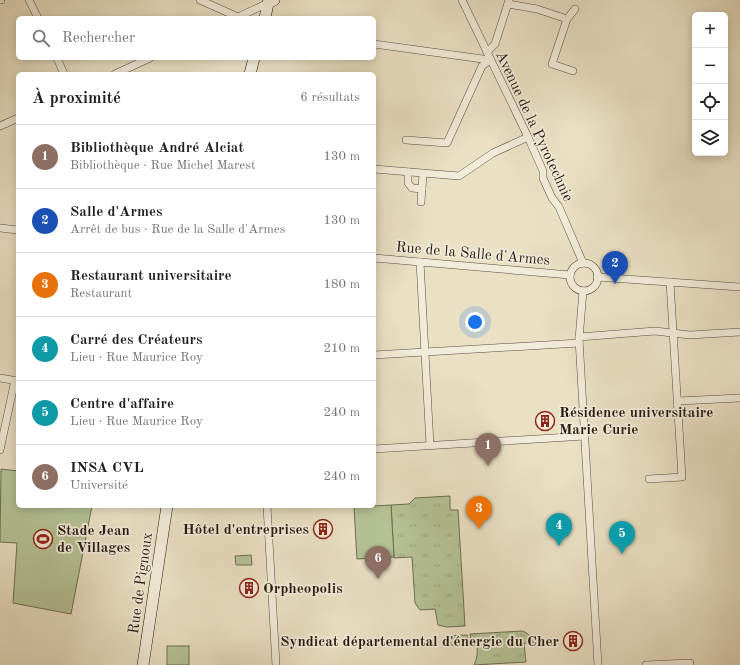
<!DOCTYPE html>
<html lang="fr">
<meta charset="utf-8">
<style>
body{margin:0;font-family:"Old Standard TT",serif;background:#f6f6f6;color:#202124}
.controls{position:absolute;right:12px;top:12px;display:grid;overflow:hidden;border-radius:6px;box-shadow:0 2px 10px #0003}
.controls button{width:36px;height:36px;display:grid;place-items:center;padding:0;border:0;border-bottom:1px solid #e0e0e0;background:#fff;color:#202124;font:20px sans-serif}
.you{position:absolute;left:475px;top:322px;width:14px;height:14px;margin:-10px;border:3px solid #fff;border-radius:50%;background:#1a73e8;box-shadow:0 0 0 6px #1a73e833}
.badge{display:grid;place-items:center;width:26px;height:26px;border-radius:50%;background:#111827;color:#fff;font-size:13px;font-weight:700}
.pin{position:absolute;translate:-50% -33px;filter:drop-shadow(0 1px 2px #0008)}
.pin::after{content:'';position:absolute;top:21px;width:14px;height:12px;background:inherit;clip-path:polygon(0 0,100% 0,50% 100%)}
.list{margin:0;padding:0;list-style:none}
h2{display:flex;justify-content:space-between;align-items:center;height:52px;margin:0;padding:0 16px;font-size:17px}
h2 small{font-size:13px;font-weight:400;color:#757577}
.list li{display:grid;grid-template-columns:26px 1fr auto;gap:12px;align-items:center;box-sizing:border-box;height:64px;padding:0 16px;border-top:1px solid #e0e0e0}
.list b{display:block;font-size:15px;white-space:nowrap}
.list p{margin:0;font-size:13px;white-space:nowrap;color:#757577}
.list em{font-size:13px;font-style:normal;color:#757577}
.icon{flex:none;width:22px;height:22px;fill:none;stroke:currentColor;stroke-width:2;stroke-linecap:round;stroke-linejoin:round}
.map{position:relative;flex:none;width:740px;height:665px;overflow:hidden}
.search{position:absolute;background:#fff;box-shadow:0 2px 10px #0003;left:16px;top:16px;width:360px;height:44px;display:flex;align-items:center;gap:10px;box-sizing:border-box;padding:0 14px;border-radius:6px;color:#757577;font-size:15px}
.panel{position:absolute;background:#fff;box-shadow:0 2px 10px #0003;left:16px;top:72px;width:360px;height:436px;border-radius:6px}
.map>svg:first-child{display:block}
.grass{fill:url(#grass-tufts);stroke:#6d6e54}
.pitch{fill:#b5c396;stroke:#6d6e54}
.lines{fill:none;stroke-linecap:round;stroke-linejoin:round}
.street-casing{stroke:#564c3e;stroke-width:8}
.secondary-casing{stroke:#251a11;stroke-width:12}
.street{stroke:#f1ebd9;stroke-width:7}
.secondary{stroke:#f1ebd9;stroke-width:11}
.labels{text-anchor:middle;stroke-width:3.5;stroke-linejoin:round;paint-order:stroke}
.street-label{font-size:15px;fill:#251a11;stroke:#f1ebd9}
.poi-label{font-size:15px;font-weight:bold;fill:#251a11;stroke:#f1ebd9;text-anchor:start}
</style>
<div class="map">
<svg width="740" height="665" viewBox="0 0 740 665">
<defs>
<pattern id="grass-tufts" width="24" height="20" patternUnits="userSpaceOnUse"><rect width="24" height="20" fill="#b5c396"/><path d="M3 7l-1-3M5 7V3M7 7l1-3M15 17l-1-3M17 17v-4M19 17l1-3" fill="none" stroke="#9ca780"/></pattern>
</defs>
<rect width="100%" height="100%" fill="#eae0c4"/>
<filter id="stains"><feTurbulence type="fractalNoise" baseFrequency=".005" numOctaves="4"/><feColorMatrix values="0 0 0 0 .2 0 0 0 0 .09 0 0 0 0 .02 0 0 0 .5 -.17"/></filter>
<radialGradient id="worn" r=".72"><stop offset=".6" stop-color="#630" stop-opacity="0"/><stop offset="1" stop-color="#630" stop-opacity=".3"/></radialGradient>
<g class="grass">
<path d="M450 496V510H458L465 626 447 627 438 625 435 609 420 610 415 603 412 557 394 558 391 505 409 504 415 498Z"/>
<path d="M523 631 528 634 534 643H524L526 662 474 665C478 656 478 650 476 641L471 639 470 634Z"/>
<path d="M467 635 469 642 448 646 445 636Z"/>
</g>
<g class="pitch">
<path d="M1 469 18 471V506H92L71 614 13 603 17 543 0 542Z"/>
<path d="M391 505 394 557 357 559 354 507Z"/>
<path d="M251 555 252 565H236L235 556Z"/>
<rect x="167" y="646" width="22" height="19"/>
</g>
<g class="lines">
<defs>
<g id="street">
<path d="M0 0H1"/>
<path d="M29 0 38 18"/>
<path d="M200 0 238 17"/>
<path d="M462 0 528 137 543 171V178L552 198 559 207 583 263"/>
<path d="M508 4 537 9 567 19 575 9"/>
<path d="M236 18 268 3"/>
<path d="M567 19 552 64 573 71"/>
<path d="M374 44 490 60"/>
<path d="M487 52 495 44 509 0"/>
<path d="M57 58 64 74"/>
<path d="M115 74 150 58"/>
<path d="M0 126 18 118"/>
<path d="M406 140 447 143 482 66 490 60"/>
<path d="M374 169 459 176 493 153 528 137"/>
<path d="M408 172V183L412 188 422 189"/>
<path d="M421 202 423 174"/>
<path d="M0 228 18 230"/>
<path d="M374 258 570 275"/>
<path d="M420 262 430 445"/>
<circle cx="584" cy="277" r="14"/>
<path d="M597 277 740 287"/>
<path d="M583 291 579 339 598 665"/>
<path d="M579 337 655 331 690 335 740 332"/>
<path d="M374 355 579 343"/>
<path d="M0 378 18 381"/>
<path d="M678 401 740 398"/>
<path d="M374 449 585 436"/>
<path d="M0 450 15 380"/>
<path d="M649 479 682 477 670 282"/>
<path d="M267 506 276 665"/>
<path d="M646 665 690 663"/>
</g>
<g id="secondary">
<path d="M265 18 268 3 274 0"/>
<path d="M250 74 254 58"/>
<path d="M143 665 167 506"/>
</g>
</defs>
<use href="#street" class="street-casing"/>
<use href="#secondary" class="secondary-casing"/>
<use href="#street" class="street"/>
<use href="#secondary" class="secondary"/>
</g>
<defs>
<symbol id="building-ring" viewBox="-11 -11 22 22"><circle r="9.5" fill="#f1ebd9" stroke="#8f2418" stroke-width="1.5"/><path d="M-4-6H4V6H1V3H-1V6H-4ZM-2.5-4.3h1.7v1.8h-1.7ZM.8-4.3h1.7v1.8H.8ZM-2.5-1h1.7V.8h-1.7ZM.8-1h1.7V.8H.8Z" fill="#8f2418"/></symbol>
<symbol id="stadium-ring" viewBox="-11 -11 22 22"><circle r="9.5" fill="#f1ebd9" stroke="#8f2418" stroke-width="1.5"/><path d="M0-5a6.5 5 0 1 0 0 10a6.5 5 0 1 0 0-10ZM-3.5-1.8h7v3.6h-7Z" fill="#8f2418"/></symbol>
</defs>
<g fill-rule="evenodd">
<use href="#building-ring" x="534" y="410" width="22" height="22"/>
<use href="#building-ring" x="312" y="518" width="22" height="22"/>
<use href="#stadium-ring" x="32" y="528" width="22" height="22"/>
<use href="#building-ring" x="238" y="577" width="22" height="22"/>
<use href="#building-ring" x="562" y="630" width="22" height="22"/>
</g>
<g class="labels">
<g class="street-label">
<text transform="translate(535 126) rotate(65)" y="5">Avenue de la Pyrotechnie</text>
<text transform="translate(473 253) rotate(5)" y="5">Rue de la Salle d'Armes</text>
<text transform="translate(140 583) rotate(-82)" y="5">Rue de Pignoux</text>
</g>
<g class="poi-label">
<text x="559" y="417">Résidence universitaire<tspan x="559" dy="17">Marie Curie</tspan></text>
<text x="309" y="534" text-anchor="end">Hôtel d'entreprises</text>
<text x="57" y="535">Stade Jean<tspan x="57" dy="17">de Villages</tspan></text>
<text x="263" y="593">Orpheopolis</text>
<text x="559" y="646" text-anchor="end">Syndicat départemental d'énergie du Cher</text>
</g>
</g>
<rect width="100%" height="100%" filter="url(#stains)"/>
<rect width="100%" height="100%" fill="url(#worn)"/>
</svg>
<div class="controls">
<button>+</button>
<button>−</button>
<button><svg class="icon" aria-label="locate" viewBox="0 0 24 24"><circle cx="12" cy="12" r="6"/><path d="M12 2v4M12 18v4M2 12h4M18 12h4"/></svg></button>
<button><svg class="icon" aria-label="layers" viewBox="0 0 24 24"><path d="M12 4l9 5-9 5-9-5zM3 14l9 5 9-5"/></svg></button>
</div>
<div class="you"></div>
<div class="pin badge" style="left:488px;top:466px;background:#8d6e63">1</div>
<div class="pin badge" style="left:615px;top:284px;background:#1a4fb4">2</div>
<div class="pin badge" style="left:479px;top:529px;background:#e8710a">3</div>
<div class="pin badge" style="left:559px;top:546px;background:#0f9aa8">4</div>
<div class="pin badge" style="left:622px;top:554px;background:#0f9aa8">5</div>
<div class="pin badge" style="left:378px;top:579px;background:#8d6e63">6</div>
<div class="search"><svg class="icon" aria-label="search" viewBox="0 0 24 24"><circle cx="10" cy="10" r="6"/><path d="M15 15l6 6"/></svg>Rechercher</div>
<section class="panel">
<h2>À proximité<small>6 résultats</small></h2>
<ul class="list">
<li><span class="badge" style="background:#8d6e63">1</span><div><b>Bibliothèque André Alciat</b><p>Bibliothèque · Rue Michel Marest</p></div><em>130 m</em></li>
<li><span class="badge" style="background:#1a4fb4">2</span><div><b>Salle d'Armes</b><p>Arrêt de bus · Rue de la Salle d'Armes</p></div><em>130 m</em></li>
<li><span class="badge" style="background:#e8710a">3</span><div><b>Restaurant universitaire</b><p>Restaurant</p></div><em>180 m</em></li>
<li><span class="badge" style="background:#0f9aa8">4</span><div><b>Carré des Créateurs</b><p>Lieu · Rue Maurice Roy</p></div><em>210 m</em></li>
<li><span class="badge" style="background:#0f9aa8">5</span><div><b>Centre d'affaire</b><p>Lieu · Rue Maurice Roy</p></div><em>240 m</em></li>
<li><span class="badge" style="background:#8d6e63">6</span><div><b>INSA CVL</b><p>Université</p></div><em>240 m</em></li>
</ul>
</section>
</div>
